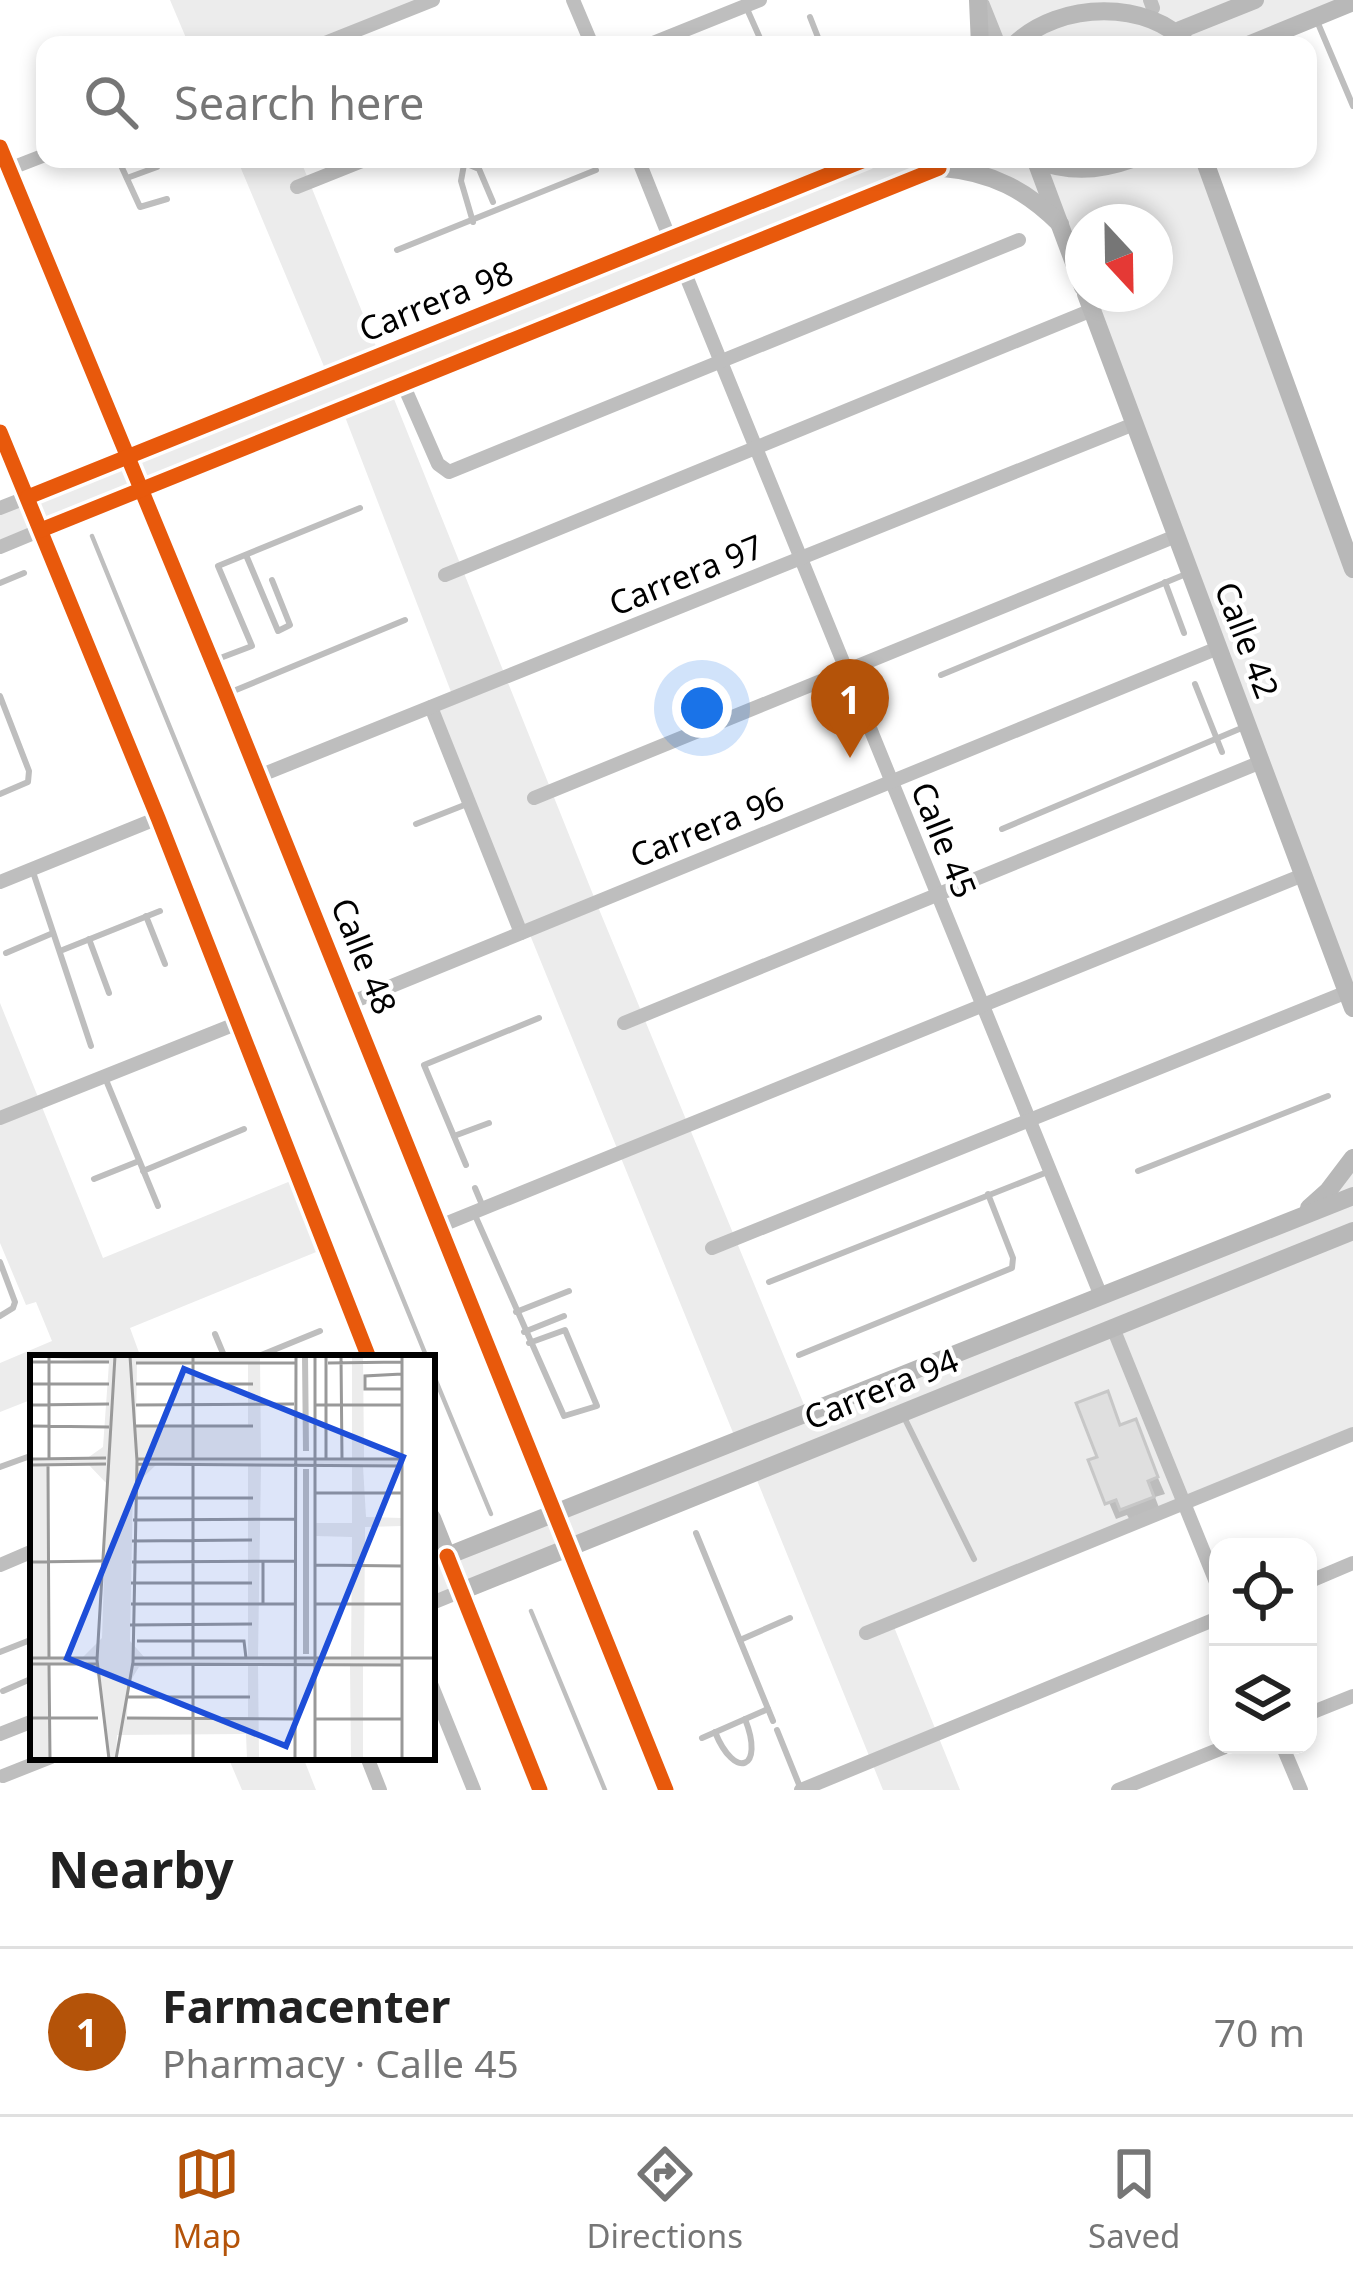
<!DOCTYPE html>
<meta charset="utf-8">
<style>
body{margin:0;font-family:"Noto Sans",sans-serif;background:#f2f2f2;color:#222}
.controls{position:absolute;right:36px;bottom:36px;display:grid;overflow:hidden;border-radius:24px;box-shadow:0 6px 18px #0003}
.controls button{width:108px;height:108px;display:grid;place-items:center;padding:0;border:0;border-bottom:3px solid #e0e0e0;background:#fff;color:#222;font:60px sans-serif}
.compass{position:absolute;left:1065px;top:204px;width:108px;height:108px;border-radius:50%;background:#fff;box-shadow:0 6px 18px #0003;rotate:158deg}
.you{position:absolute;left:702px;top:708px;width:42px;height:42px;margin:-30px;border:9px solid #fff;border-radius:50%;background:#1a73e8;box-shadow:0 0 0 18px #1a73e833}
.badge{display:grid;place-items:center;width:78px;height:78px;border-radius:50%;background:#b45309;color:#fff;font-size:39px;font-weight:700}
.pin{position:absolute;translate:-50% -99px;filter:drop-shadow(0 3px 6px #0008)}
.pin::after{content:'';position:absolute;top:63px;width:42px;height:36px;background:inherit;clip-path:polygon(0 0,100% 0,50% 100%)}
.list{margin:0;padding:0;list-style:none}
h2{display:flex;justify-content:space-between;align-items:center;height:156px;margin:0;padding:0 48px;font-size:51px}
h2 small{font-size:39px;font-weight:400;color:#767676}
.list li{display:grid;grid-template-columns:78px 1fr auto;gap:36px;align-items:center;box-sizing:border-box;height:168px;padding:0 48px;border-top:3px solid #e0e0e0}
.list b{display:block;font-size:45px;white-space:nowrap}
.list p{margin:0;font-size:39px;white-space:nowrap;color:#767676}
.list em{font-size:39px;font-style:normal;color:#767676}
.icon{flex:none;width:66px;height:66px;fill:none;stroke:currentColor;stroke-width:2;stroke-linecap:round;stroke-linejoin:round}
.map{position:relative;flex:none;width:1353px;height:1790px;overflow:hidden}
.search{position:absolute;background:#fff;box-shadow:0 6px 18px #0003;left:36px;right:36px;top:36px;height:132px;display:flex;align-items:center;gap:30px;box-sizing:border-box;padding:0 42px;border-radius:24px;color:#767676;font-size:45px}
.sheet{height:324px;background:#fff}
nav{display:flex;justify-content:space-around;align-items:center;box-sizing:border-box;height:168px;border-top:3px solid #e0e0e0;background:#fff;font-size:33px;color:#767676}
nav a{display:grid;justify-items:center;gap:6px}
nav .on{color:#b45309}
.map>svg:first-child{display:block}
.green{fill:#ececec}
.shadow{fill:#0003}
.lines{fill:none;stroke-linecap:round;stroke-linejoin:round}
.stream{stroke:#bfbfbf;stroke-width:4.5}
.building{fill:#dfdfdf;stroke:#c7c7c7;stroke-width:3}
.lane{stroke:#bebebe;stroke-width:6}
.street{stroke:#bebebe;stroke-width:14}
.secondary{stroke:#b8b8b8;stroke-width:18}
.cycleway-casing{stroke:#fff;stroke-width:22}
.cycleway{stroke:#e8590c;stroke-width:15}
.labels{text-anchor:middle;stroke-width:9;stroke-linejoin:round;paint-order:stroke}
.street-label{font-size:33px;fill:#000;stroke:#fff}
.inset-river{fill:none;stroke:#bfbfbf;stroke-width:6}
.inset-road{fill:none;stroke:#999;stroke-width:3}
.view{fill:#1d4ed8;fill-opacity:0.15;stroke:#1d4ed8;stroke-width:6}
.inset-edge{fill:none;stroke:#000;stroke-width:6}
</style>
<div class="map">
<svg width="1353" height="1790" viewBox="0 0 1353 1790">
<rect width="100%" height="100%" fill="#fff"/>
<g class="green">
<path d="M170 0H433L320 45H189Z"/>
<path d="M978 0H1353L1268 45H980Z"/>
<path d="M237 159H300L380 356 867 159H1215L1212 180 1353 569V1008L1086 294H1155V222H1083V287L1040 205 939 168 390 389 596 902 807 1412 1294 1218 1353 1158V1434L892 1622 960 1790H883L754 1473 432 1603V1562L736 1440 528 930 521 932 431 707 453 697 342 409 0 547V508L328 376Z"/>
<path d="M0 1003 103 1258 298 1178 326 1248 130 1328 141 1358H33V1399L0 1412V1363L52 1341 36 1302 26 1305 0 1243Z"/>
<path d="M228 1757H303L316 1790H242Z"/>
</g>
<path class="shadow" d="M1106 1395 1122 1427 1134 1423 1165 1494 1155 1497 1161 1513 1132 1524 1127 1515 1116 1519 1092 1462 1100 1459Z"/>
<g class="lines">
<g class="stream">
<path d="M92 536 427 1358"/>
<path d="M432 1371 491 1514"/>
<path d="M531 1611 605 1790"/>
</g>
</g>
<path class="building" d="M1108 1391 1120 1425 1136 1419 1158 1477 1148 1481 1154 1497 1120 1510 1116 1500 1105 1504 1088 1460 1097 1457 1076 1403Z"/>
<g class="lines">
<g class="lane">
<path d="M747 9 763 45"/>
<path d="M810 17 821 45"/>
<path d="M1317 21 1353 106"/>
<path d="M118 159 140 207 167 199"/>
<path d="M465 159 461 181 473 222"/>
<path d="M467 164 479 169 493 202"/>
<path d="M127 178 157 167"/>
<path d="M397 250 596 170"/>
<path d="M246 555 278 631 290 625 272 580"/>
<path d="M1165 582 1184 633"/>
<path d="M0 583 24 573"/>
<path d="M215 660 252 646 218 566 360 508"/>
<path d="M941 675 1186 574"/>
<path d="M1195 684 1222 752"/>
<path d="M231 692 405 620"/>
<path d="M0 696 29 771 28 782 0 794"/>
<path d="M416 824 467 804"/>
<path d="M1002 829 1244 727"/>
<path d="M33 872 91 1046"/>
<path d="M146 916 165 964"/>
<path d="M89 939 109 993"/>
<path d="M60 951 160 911"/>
<path d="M6 953 53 933"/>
<path d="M106 1080 158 1206"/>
<path d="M454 1136 489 1123"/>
<path d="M466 1165 424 1065 539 1018"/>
<path d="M143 1171 244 1129"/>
<path d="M1138 1171 1328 1096"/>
<path d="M94 1179 139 1161"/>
<path d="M475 1188 483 1207"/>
<path d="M474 1213 564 1416 597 1406 565 1330 529 1343"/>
<path d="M0 1262 15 1302 13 1308 0 1316"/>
<path d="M769 1282 1050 1171"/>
<path d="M516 1312 569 1291"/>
<path d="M524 1332 564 1316"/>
<path d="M215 1334 225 1358"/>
<path d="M799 1355 1012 1268 1013 1258 988 1194"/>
<path d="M254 1358 320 1331"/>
<path d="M904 1417 974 1559"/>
<path d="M0 1467 33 1455"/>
<path d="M696 1533 773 1721"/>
<path d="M740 1640 790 1618"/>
<path d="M0 1652 33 1639"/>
<path d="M3 1691 33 1678"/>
<path d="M777 1730 800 1787"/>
<path d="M715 1732C735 1781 765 1769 745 1719"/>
<path d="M702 1738 768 1709"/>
</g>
<g class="street">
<path d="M573 0 592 45"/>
<path d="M1150 0 1153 8"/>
<path d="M983 5 999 45"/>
<path d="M320 45 433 0"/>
<path d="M648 45 760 0"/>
<path d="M638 159 670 239"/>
<path d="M9 169 45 155"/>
<path d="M297 187 367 159"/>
<path d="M684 271 1101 1296"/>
<path d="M403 384 438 464 449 472 1019 240"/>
<path d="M0 508 28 497"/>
<path d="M0 547 41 530"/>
<path d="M445 575 1092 310"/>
<path d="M431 707 521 933"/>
<path d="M259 776 1134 424"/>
<path d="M534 798 1176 536"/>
<path d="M0 882 158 818"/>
<path d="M350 1003 1218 648"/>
<path d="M624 1023 1261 762"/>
<path d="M0 1118 238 1023"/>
<path d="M440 1226 1303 875"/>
<path d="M712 1248 1347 992"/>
<path d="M1113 1328 1218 1587"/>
<path d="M0 1565 33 1551"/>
<path d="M1308 1582 1353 1563"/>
<path d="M432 1603 459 1592"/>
<path d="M866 1633 1353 1434"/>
<path d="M432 1686 474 1790"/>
<path d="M1308 1714 1353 1696"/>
<path d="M0 1734 33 1721"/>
<path d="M1282 1745 1301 1790"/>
<path d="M367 1757 380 1790"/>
<path d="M3 1776 51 1757"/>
<path d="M801 1790 1218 1618"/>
<path d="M1118 1790 1230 1745"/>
</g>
<g class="secondary">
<path d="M978 0 980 45"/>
<path d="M1180 30 1255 0"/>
<path d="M1014 45C1060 0 1150 0 1188 45"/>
<path d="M1248 45 1353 2"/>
<path d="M0 147 226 695 666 1790"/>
<path d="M1032 159C1067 172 1096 172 1132 159"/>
<path d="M1204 159 1353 569"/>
<path d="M1036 161 1083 287"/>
<path d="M943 168C991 172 1026 190 1060 224"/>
<path d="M1086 294 1353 1008"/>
<path d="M0 432 158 818 369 1358"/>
<path d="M28 497 867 159"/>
<path d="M41 530 961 159"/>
<path d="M1309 1208 1328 1191 1353 1158"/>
<path d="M432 1518 540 1790"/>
<path d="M447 1556 1353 1196"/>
<path d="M459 1592 1353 1231"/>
</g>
<defs>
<g id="cycleway">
<path d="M0 147 226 695 666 1790"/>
<path d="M0 432 158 818 369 1358"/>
<path d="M28 497 867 159"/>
<path d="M41 530 939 168"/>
<path d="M447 1556 540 1790"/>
</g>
</defs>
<use href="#cycleway" class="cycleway-casing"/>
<use href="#cycleway" class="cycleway"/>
</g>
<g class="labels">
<g class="street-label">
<text transform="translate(436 301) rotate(-22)" y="12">Carrera 98</text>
<text transform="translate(686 575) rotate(-22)" y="12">Carrera 97</text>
<text transform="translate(1247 640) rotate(69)" y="12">Calle 42</text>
<text transform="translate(707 827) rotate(-22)" y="12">Carrera 96</text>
<text transform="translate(944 840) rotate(68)" y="12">Calle 45</text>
<text transform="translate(364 956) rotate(68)" y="12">Calle 48</text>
<text transform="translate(881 1389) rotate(-22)" y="12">Carrera 94</text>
</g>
</g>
<g transform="translate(30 1355)">
<rect width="405" height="405" fill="#fff"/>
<path d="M0 1H230L231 104 322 103V1H333L334 103 372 104V111H333L336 162 372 163V171L335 172 334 302 372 303V310H333V404H321L320 310H228L229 404H217L216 379 87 380 86 404H79L68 321 53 309H20V404H0V104H56L73 92 79 8ZM107 8 218 9V71H106ZM58 109 77 129 72 283 52 303 19 302V110ZM126 110H218V303H115L100 286 103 132ZM231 111H322V168H285V181L322 182 321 303 228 302ZM218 310V362H97L98 330 109 312Z" fill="#ececec" fill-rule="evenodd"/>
<path class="inset-river" d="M275 1 276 96M276 114V299"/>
<path class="inset-road" d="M163 1V104M296 1V104M311 1 312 104M372 1V404M0 7H79M106 8H265M298 8 372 7M372 19 335 21V34H372M0 29H79M106 29H223M0 50 79 49M106 50 264 49M286 50H372M0 71 79 72M105 71H223M2 104 76 103M19 104V1M107 104H372M107 109 372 111M2 110 76 109M18 110 19 303M163 110V303M285 138H372M103 143H223M103 165 265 164M102 186 222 185M0 207 75 206M102 207 265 206M286 210 372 211M101 228H222M101 249H265M233 249V207M286 249H372M100 270 222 269M107 286H214L216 303M0 303H67M102 303H405M0 309H67M19 309 20 404M102 309 372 310M163 309V404M98 342H220M0 363H68M97 363 266 364M286 364H372M0 375 1 104M79 404 67 305 85 1M86 404 103 307 107 106 100 1M265 404 266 1M285 404V1"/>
<path class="view" d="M154 14 373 102 256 391 37 303Z"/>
<rect width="405" height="405" class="inset-edge"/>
</g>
</svg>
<div class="controls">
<button><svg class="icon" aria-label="locate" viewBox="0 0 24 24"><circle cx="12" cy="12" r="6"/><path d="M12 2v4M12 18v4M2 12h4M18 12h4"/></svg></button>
<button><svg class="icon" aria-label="layers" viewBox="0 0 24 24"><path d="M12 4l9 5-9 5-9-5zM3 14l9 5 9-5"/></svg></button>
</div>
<svg class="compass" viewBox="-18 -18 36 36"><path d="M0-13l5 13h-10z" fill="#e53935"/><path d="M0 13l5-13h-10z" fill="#767676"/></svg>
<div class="you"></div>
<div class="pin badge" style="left:850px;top:758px">1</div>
<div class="search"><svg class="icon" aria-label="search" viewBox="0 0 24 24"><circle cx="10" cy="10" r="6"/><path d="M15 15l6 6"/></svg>Search here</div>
</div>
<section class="sheet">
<h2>Nearby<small></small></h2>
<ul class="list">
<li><span class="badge">1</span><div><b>Farmacenter</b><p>Pharmacy · Calle 45</p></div><em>70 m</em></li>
</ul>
</section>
<nav>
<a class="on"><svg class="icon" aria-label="map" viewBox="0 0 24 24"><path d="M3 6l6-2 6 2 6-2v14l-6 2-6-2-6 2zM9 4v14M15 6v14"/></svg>Map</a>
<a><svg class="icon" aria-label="directions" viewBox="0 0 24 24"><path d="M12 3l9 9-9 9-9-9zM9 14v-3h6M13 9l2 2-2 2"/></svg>Directions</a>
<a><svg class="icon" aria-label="saved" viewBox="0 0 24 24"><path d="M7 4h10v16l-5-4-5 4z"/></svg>Saved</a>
</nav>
